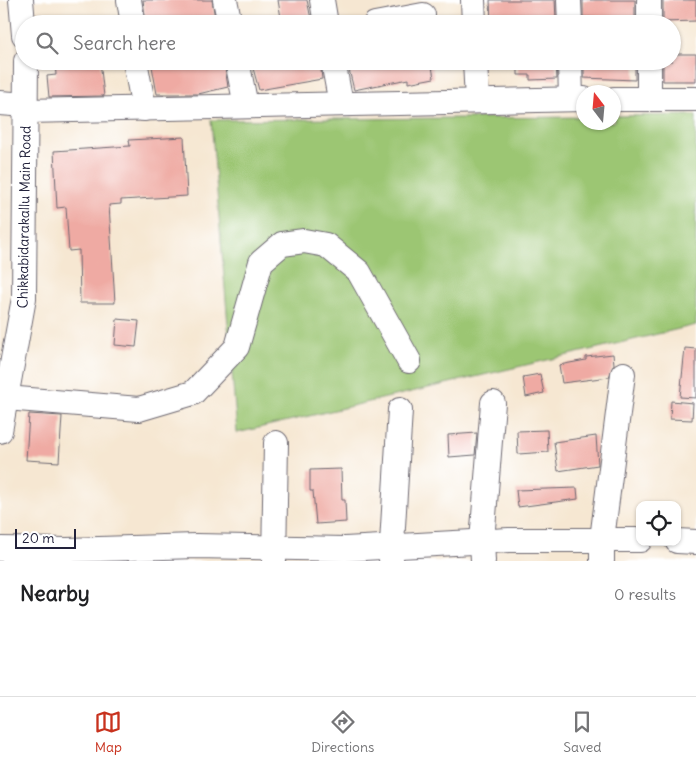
<!DOCTYPE html>
<style>
body{margin:0;font-family:Delius,sans-serif;background:#f6f6f6;color:#202124}
.controls{position:absolute;right:15px;bottom:15px;display:grid;overflow:hidden;border-radius:10px;box-shadow:0 1px 4px #0004}
.controls button{width:45px;height:45px;display:grid;place-items:center;padding:0;border:0;border-bottom:1px solid #e0e0e0;background:#fff;color:#202124;font:25px sans-serif}
.compass{position:absolute;left:576px;top:85px;width:45px;height:45px;border-radius:50%;background:#fff;box-shadow:0 1px 4px #0004;rotate:344deg}
.scale{position:absolute;left:15px;bottom:12px;width:61px;box-sizing:border-box;padding-left:5px;border:2px solid #22223b;border-top:0;font-size:14px;line-height:18px;white-space:nowrap;color:#22223b;-webkit-text-stroke:4px #fff;paint-order:stroke}
.list{margin:0;padding:0;list-style:none}
h2{display:flex;justify-content:space-between;align-items:center;height:65px;margin:0;padding:0 20px;font-size:21px}
h2 small{font-size:16px;font-weight:400;color:#757577}
.icon{flex:none;width:28px;height:28px;fill:none;stroke:currentColor;stroke-width:2;stroke-linecap:round;stroke-linejoin:round}
.map{position:relative;flex:none;width:696px;height:561px;overflow:hidden}
.search{position:absolute;background:#fff;box-shadow:0 1px 4px #0004;left:15px;right:15px;top:15px;height:55px;display:flex;align-items:center;gap:12px;box-sizing:border-box;padding:0 18px;border-radius:28px;color:#757577;font-size:19px}
.sheet{height:135px;background:#fff}
nav{display:flex;justify-content:space-around;align-items:center;box-sizing:border-box;height:70px;border-top:1px solid #e0e0e0;background:#fff;font-size:14px;color:#757577}
nav a{display:grid;justify-items:center;gap:2px}
nav .on{color:#c8321e}
.map>svg:first-child{display:block}
.green{fill:#9cc673;stroke:#5f7457}
.building{fill:#efaaa3}
.lines{fill:none;stroke-linecap:round;stroke-linejoin:round}
.minor-casing{stroke:#6c6770;stroke-width:26}
.minor{stroke:#fff;stroke-width:24}
.labels{text-anchor:middle;stroke-width:4.5;stroke-linejoin:round;paint-order:stroke}
.street-label{font-size:14px;fill:#22223b;stroke:#fff}
</style>
<div class="map">
<svg width="696" height="561" viewBox="0 0 696 561">
<rect width="100%" height="100%" fill="#fff"/>
<filter id="ink" filterUnits="userSpaceOnUse"><feTurbulence type="fractalNoise" baseFrequency=".02" numOctaves="2"/><feDisplacementMap in="SourceGraphic" scale="10" xChannelSelector="R" yChannelSelector="G"/><feConvolveMatrix kernelMatrix="1 2 1 2 8 2 1 2 1" color-interpolation-filters="sRGB"/></filter>
<filter id="wash" filterUnits="userSpaceOnUse"><feTurbulence type="fractalNoise" baseFrequency=".0096" numOctaves="4" result="noise"/><feDisplacementMap in="SourceGraphic" scale="20" xChannelSelector="R" yChannelSelector="G"/><feGaussianBlur stdDeviation="1.12" result="paint"/><feColorMatrix in="noise" values="0 0 0 0 0 0 0 0 0 0 0 0 0 0 0 0 0 1.4 0 .05"/><feComposite in="paint" operator="in"/></filter>
<g filter="url(#wash)">
<rect width="100%" height="100%" fill="#f6e7d2"/>
<path class="green" d="M696 115V325L237 433 211 120 583 117 584 122H614V116Z"/>
<g id="blocks">
<g class="building">
<path d="M143 0H212L215 18 190 24H146Z"/>
<path d="M278 0H307L312 24H282Z"/>
<path d="M490 0H555L556 19 523 21V24H491Z"/>
<path d="M583 0H635V19L583 17Z"/>
<path d="M663 0H696V21L663 22Z"/>
<path d="M672 54H696V81H663V61H672Z"/>
<path d="M55 61H100L104 96 49 97 47 76 56 75Z"/>
<path d="M151 61H224L228 87 198 94H157Z"/>
<path d="M251 61H320L322 79 259 90Z"/>
<path d="M347 61H431L434 78 408 83V79L354 90Z"/>
<path d="M518 61H556L557 79 530 80V75H518Z"/>
<path d="M584 61H635V80L584 78Z"/>
<path d="M184 137 187 196 121 200V204L109 205 115 303H80L79 250 69 251 66 207 57 208 54 151 130 146 129 140Z"/>
<path d="M117 319 139 321 136 347 115 345Z"/>
<path d="M685 348 696 349V398L680 397Z"/>
<path d="M613 354 614 364 609 377 562 383 559 365 586 360V357Z"/>
<path d="M540 374 544 393 526 397 523 377Z"/>
<path d="M671 401 693 403 692 420 670 419Z"/>
<path d="M29 414 62 416 59 462 26 460Z"/>
<path d="M547 430 548 452 518 454 517 431Z"/>
<path d="M477 433 475 455 449 457 448 435Z"/>
<path d="M596 436 598 465 558 471 554 442Z"/>
<path d="M341 469 342 500H345L346 522 316 524 313 491H310V470Z"/>
<path d="M577 488 578 499 518 507 516 490Z"/>
</g>
</g>
</g>
<g filter="url(#ink)">
<use href="#blocks" fill-opacity="0" stroke="#6c6770" stroke-width="1"/>
<g class="lines">
<defs>
<g id="minor">
<path d="M21 0 24 35"/>
<path d="M129 0 133 24"/>
<path d="M225 0 230 24"/>
<path d="M322 0 326 24"/>
<path d="M473 0 474 24"/>
<path d="M569 0 570 24"/>
<path d="M649 0V24"/>
<path d="M375 24 423 15"/>
<path d="M135 61 144 109"/>
<path d="M237 61 246 106"/>
<path d="M333 61 341 104"/>
<path d="M475 61 477 101"/>
<path d="M570 61 571 99"/>
<path d="M649 61V99"/>
<path d="M614 99H696"/>
<path d="M0 103 27 105"/>
<path d="M26 111 584 99"/>
<path d="M6 398 139 409 193 393 237 347 261 262 282 244 304 241 326 245 359 272 409 361"/>
<path d="M0 431 24 298 26 61"/>
<path d="M677 541 696 542"/>
<path d="M0 549 67 550 196 546 345 549 509 540H640"/>
<path d="M391 560 400 410"/>
<path d="M274 561 276 443"/>
<path d="M483 561 482 541 493 403"/>
<path d="M602 561V539L623 374"/>
</g>
</defs>
<use href="#minor" class="minor-casing"/>
<use href="#minor" class="minor"/>
</g>
</g>
<g class="labels">
<g class="street-label">
<text transform="translate(24 217) rotate(-89)" y="5">Chikkabidarakallu Main Road</text>
</g>
</g>
</svg>
<div class="controls">
<button><svg class="icon" aria-label="locate" viewBox="0 0 24 24"><circle cx="12" cy="12" r="6"/><path d="M12 2v4M12 18v4M2 12h4M18 12h4"/></svg></button>
</div>
<svg class="compass" viewBox="-18 -18 36 36"><path d="M0-13l5 13h-10z" fill="#e53935"/><path d="M0 13l5-13h-10z" fill="#757577"/></svg>
<div class="scale">20 m</div>
<div class="search"><svg class="icon" aria-label="search" viewBox="0 0 24 24"><circle cx="10" cy="10" r="6"/><path d="M15 15l6 6"/></svg>Search here</div>
</div>
<section class="sheet">
<h2>Nearby<small>0 results</small></h2>
<ul class="list">
</ul>
</section>
<nav>
<a class="on"><svg class="icon" aria-label="map" viewBox="0 0 24 24"><path d="M3 6l6-2 6 2 6-2v14l-6 2-6-2-6 2zM9 4v14M15 6v14"/></svg>Map</a>
<a><svg class="icon" aria-label="directions" viewBox="0 0 24 24"><path d="M12 3l9 9-9 9-9-9zM9 14v-3h6M13 9l2 2-2 2"/></svg>Directions</a>
<a><svg class="icon" aria-label="saved" viewBox="0 0 24 24"><path d="M7 4h10v16l-5-4-5 4z"/></svg>Saved</a>
</nav>
